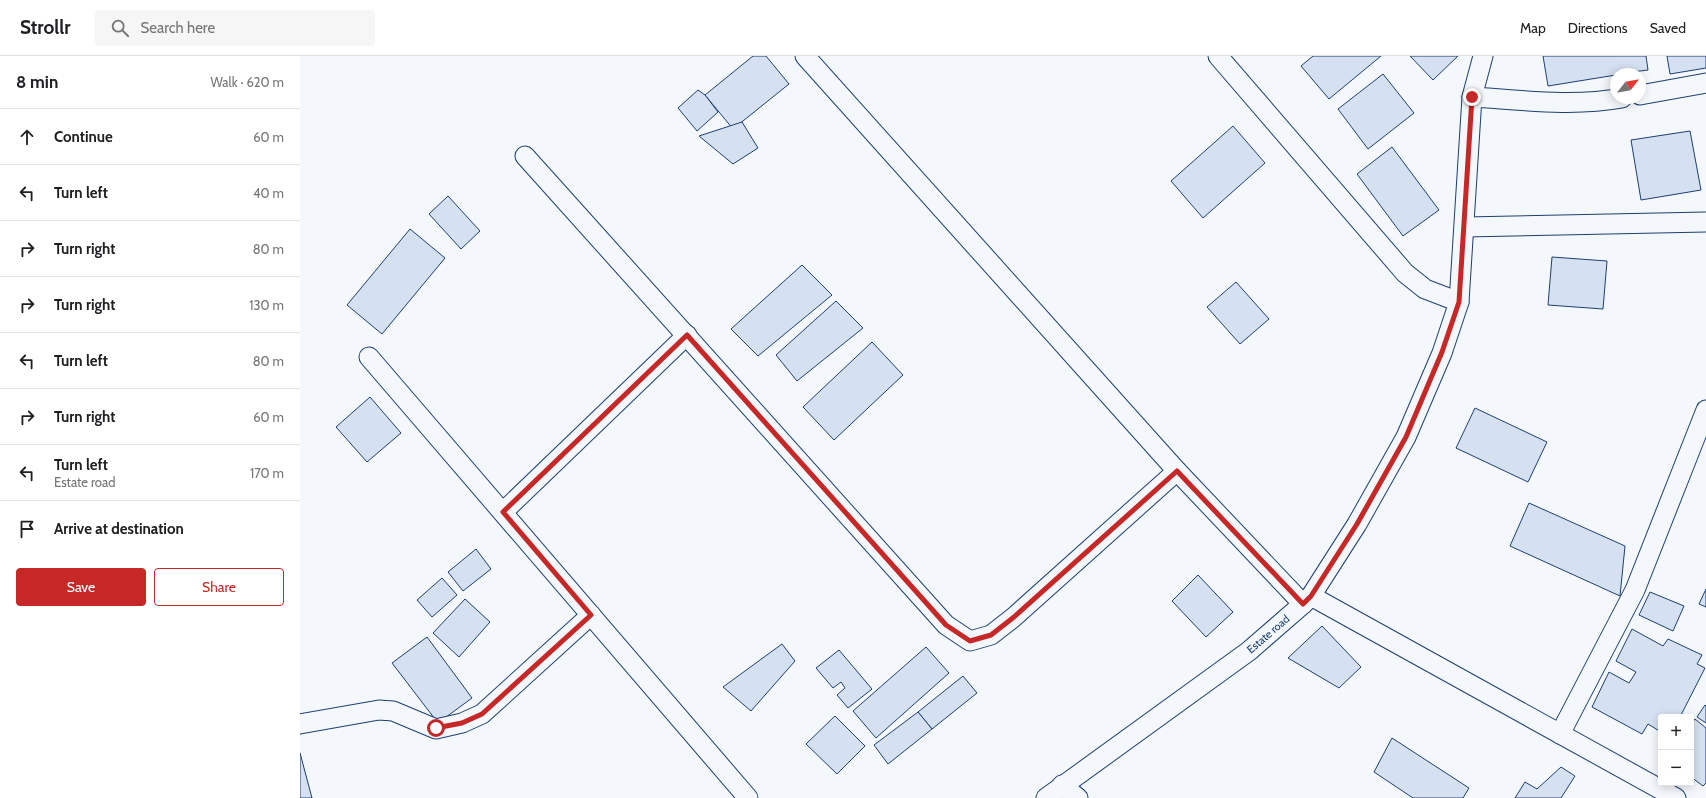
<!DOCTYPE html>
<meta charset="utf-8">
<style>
body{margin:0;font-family:Cabin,sans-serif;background:#f6f6f6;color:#202124}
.controls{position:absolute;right:12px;bottom:12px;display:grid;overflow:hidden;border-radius:4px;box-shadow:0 2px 10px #0003}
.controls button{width:36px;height:36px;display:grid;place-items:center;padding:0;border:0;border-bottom:1px solid #e0e0e0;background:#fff;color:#202124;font:20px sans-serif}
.compass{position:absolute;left:1310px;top:12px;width:36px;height:36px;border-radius:50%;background:#fff;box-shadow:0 2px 10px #0003;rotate:59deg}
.stop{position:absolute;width:12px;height:12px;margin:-9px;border:3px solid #c62828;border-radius:50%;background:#fff}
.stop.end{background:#c62828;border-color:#fff;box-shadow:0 1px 4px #0008}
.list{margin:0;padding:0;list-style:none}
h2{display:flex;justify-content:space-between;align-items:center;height:52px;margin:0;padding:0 16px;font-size:17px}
h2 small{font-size:13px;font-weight:400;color:#757577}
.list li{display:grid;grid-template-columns:26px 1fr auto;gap:12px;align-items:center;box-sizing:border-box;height:56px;padding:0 16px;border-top:1px solid #e0e0e0}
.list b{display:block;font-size:15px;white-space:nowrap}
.list p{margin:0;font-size:13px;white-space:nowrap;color:#757577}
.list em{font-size:13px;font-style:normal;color:#757577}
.actions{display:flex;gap:8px;padding:12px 16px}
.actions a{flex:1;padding:9px 0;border:1px solid #c62828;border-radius:4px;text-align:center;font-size:14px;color:#c62828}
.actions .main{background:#c62828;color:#fff}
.icon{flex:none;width:22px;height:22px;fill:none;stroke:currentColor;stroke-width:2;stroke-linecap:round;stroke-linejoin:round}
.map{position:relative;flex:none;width:1406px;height:742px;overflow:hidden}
header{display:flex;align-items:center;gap:24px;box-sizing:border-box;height:56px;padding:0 20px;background:#fff;border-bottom:1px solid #e0e0e0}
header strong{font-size:19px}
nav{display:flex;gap:22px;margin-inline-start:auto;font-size:14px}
.search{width:280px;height:36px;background:#f6f6f6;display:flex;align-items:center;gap:10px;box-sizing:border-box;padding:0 14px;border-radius:4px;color:#757577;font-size:15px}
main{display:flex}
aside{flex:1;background:#fff}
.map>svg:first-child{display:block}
.building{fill:#d5e0f0;stroke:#1d3f73}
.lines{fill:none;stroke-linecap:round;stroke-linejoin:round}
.street-casing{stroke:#1d3f73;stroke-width:21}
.street{stroke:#f4f7fb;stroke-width:19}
.route{stroke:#c62828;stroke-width:5}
.labels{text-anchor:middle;stroke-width:3;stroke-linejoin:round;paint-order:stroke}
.street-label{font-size:11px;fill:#1d3f73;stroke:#f4f7fb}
</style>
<header>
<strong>Strollr</strong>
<div class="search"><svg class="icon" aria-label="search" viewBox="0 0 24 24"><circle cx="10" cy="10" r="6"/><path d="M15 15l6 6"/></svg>Search here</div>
<nav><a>Map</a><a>Directions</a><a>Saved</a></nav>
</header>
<main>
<aside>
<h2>8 min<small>Walk · 620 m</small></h2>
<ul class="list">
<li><svg class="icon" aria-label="ahead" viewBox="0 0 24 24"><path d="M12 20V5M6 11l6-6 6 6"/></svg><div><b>Continue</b></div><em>60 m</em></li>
<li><svg class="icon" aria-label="left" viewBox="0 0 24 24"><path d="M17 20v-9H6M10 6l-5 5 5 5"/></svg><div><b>Turn left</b></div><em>40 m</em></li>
<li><svg class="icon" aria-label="right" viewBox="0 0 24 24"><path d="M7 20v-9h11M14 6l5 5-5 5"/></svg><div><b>Turn right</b></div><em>80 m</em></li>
<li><svg class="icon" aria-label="right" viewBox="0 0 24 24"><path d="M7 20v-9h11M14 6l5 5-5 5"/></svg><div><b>Turn right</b></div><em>130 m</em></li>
<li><svg class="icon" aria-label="left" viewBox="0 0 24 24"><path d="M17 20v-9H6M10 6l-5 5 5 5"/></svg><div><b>Turn left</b></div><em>80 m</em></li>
<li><svg class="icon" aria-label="right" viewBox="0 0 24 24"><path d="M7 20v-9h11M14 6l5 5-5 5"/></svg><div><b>Turn right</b></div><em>60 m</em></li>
<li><svg class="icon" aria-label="left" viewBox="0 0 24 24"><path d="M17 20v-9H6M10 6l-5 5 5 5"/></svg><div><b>Turn left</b><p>Estate road</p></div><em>170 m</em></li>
<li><svg class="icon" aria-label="arrive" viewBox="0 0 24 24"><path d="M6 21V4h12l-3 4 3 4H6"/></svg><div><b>Arrive at destination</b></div></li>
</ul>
<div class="actions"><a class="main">Save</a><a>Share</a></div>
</aside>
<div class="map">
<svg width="1406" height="742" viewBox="0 0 1406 742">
<rect width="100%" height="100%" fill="#f4f7fb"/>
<g class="building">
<path d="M453 0H466L489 28 433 73 405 39Z"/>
<path d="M1013 0H1081L1029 43 1001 10Z"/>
<path d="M1110 0H1158L1133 24Z"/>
<path d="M1243 0H1346L1348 14 1316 18V19L1248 30Z"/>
<path d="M1367 0H1406V12L1370 18Z"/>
<path d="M1083 18 1114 57 1068 93 1038 53Z"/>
<path d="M398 34 405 39 418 56 397 75 378 52Z"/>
<path d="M442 66 458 92 433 108 399 80Z"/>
<path d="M933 70 965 107 903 162 871 125Z"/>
<path d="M1390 75 1401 134 1341 144 1331 84Z"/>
<path d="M1092 91 1139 154 1103 180 1057 118Z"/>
<path d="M148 140 180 175 161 193 129 158Z"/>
<path d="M110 173 145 202 82 278 47 249Z"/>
<path d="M1252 201 1307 205 1303 253 1248 249Z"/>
<path d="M502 209 532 239 458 300 431 273Z"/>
<path d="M936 226 969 263 940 288 907 251Z"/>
<path d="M536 245 563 272 497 325 476 299Z"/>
<path d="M572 286 603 319 534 384 503 351Z"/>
<path d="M70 341 101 377 67 406 36 371Z"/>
<path d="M1175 352 1247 386 1228 426 1156 392Z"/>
<path d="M1229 447 1325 490 1320 540 1210 490Z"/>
<path d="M176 493 191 513 163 535 148 516Z"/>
<path d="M898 519 933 556 906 581 872 545Z"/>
<path d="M142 522 157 539 132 561 117 544Z"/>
<path d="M1406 533V551L1399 548Z"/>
<path d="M1350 536 1384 550 1373 575 1339 559Z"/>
<path d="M165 543 190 566 159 601 133 577Z"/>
<path d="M1022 570 1061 611 1039 632 988 602Z"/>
<path d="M1332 573 1363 590 1368 583 1402 599 1397 608 1405 612 1380 661H1361V676L1348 668 1342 678 1292 651 1309 616 1329 627 1336 616 1316 605Z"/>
<path d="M127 581 172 642 138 667 92 607Z"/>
<path d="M482 588 495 605 451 655 423 631Z"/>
<path d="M626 591 649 617 576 682 553 655Z"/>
<path d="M539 594 572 633 548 652 537 639 545 632 541 626 533 632 516 612Z"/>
<path d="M663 620 677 637 632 673 618 656Z"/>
<path d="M1405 649 1406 650V667L1397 661Z"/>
<path d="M618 656 632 673 588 708 574 689Z"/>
<path d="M535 660 565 690 537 718 506 688Z"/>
<path d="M1395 663 1406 672V727L1403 730 1391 721V669Z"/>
<path d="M1092 682 1169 732 1163 742H1113L1074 716Z"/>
<path d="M0 697 12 742H0Z"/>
<path d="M1261 711 1275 720 1261 742H1215L1225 726 1237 733Z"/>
</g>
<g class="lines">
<defs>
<g id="street">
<path d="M505 0 877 415 1003 548"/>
<path d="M918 0 1105 217 1125 233 1159 246"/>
<path d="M1340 39 1406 27"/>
<path d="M1172 41C1221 44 1273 51 1322 42"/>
<path d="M225 100 646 569 670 585 691 579 714 561 877 415"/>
<path d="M1165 171 1406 166"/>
<path d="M69 301 448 742"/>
<path d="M203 456 387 279"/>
<path d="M1011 540 1376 742"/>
<path d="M0 668 79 654 93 655 136 673 162 667 182 658 291 559"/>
<path d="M1260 678 1335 534 1406 354"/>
<path d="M762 729 778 742"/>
<path d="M746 742 949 595 1003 548 1011 540 1057 468 1106 381 1142 297 1159 246 1172 41 1183 0"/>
</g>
</defs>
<use href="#street" class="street-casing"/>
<use href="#street" class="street"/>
</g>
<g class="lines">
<path class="route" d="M136 672 162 667 182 658 291 559 203 456 387 279 646 569 670 585 691 579 714 561 877 415 1003 548 1011 540 1057 468 1106 381 1142 296 1159 246 1172 41"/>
</g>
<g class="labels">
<g class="street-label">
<text transform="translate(968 578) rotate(-41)" y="4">Estate road</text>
</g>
</g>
</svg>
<div class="controls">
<button>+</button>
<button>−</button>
</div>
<svg class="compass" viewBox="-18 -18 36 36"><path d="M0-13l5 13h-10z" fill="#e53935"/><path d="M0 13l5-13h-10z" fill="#757577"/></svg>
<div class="stop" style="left:136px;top:672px"></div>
<div class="stop end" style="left:1172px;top:41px"></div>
</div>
</main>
